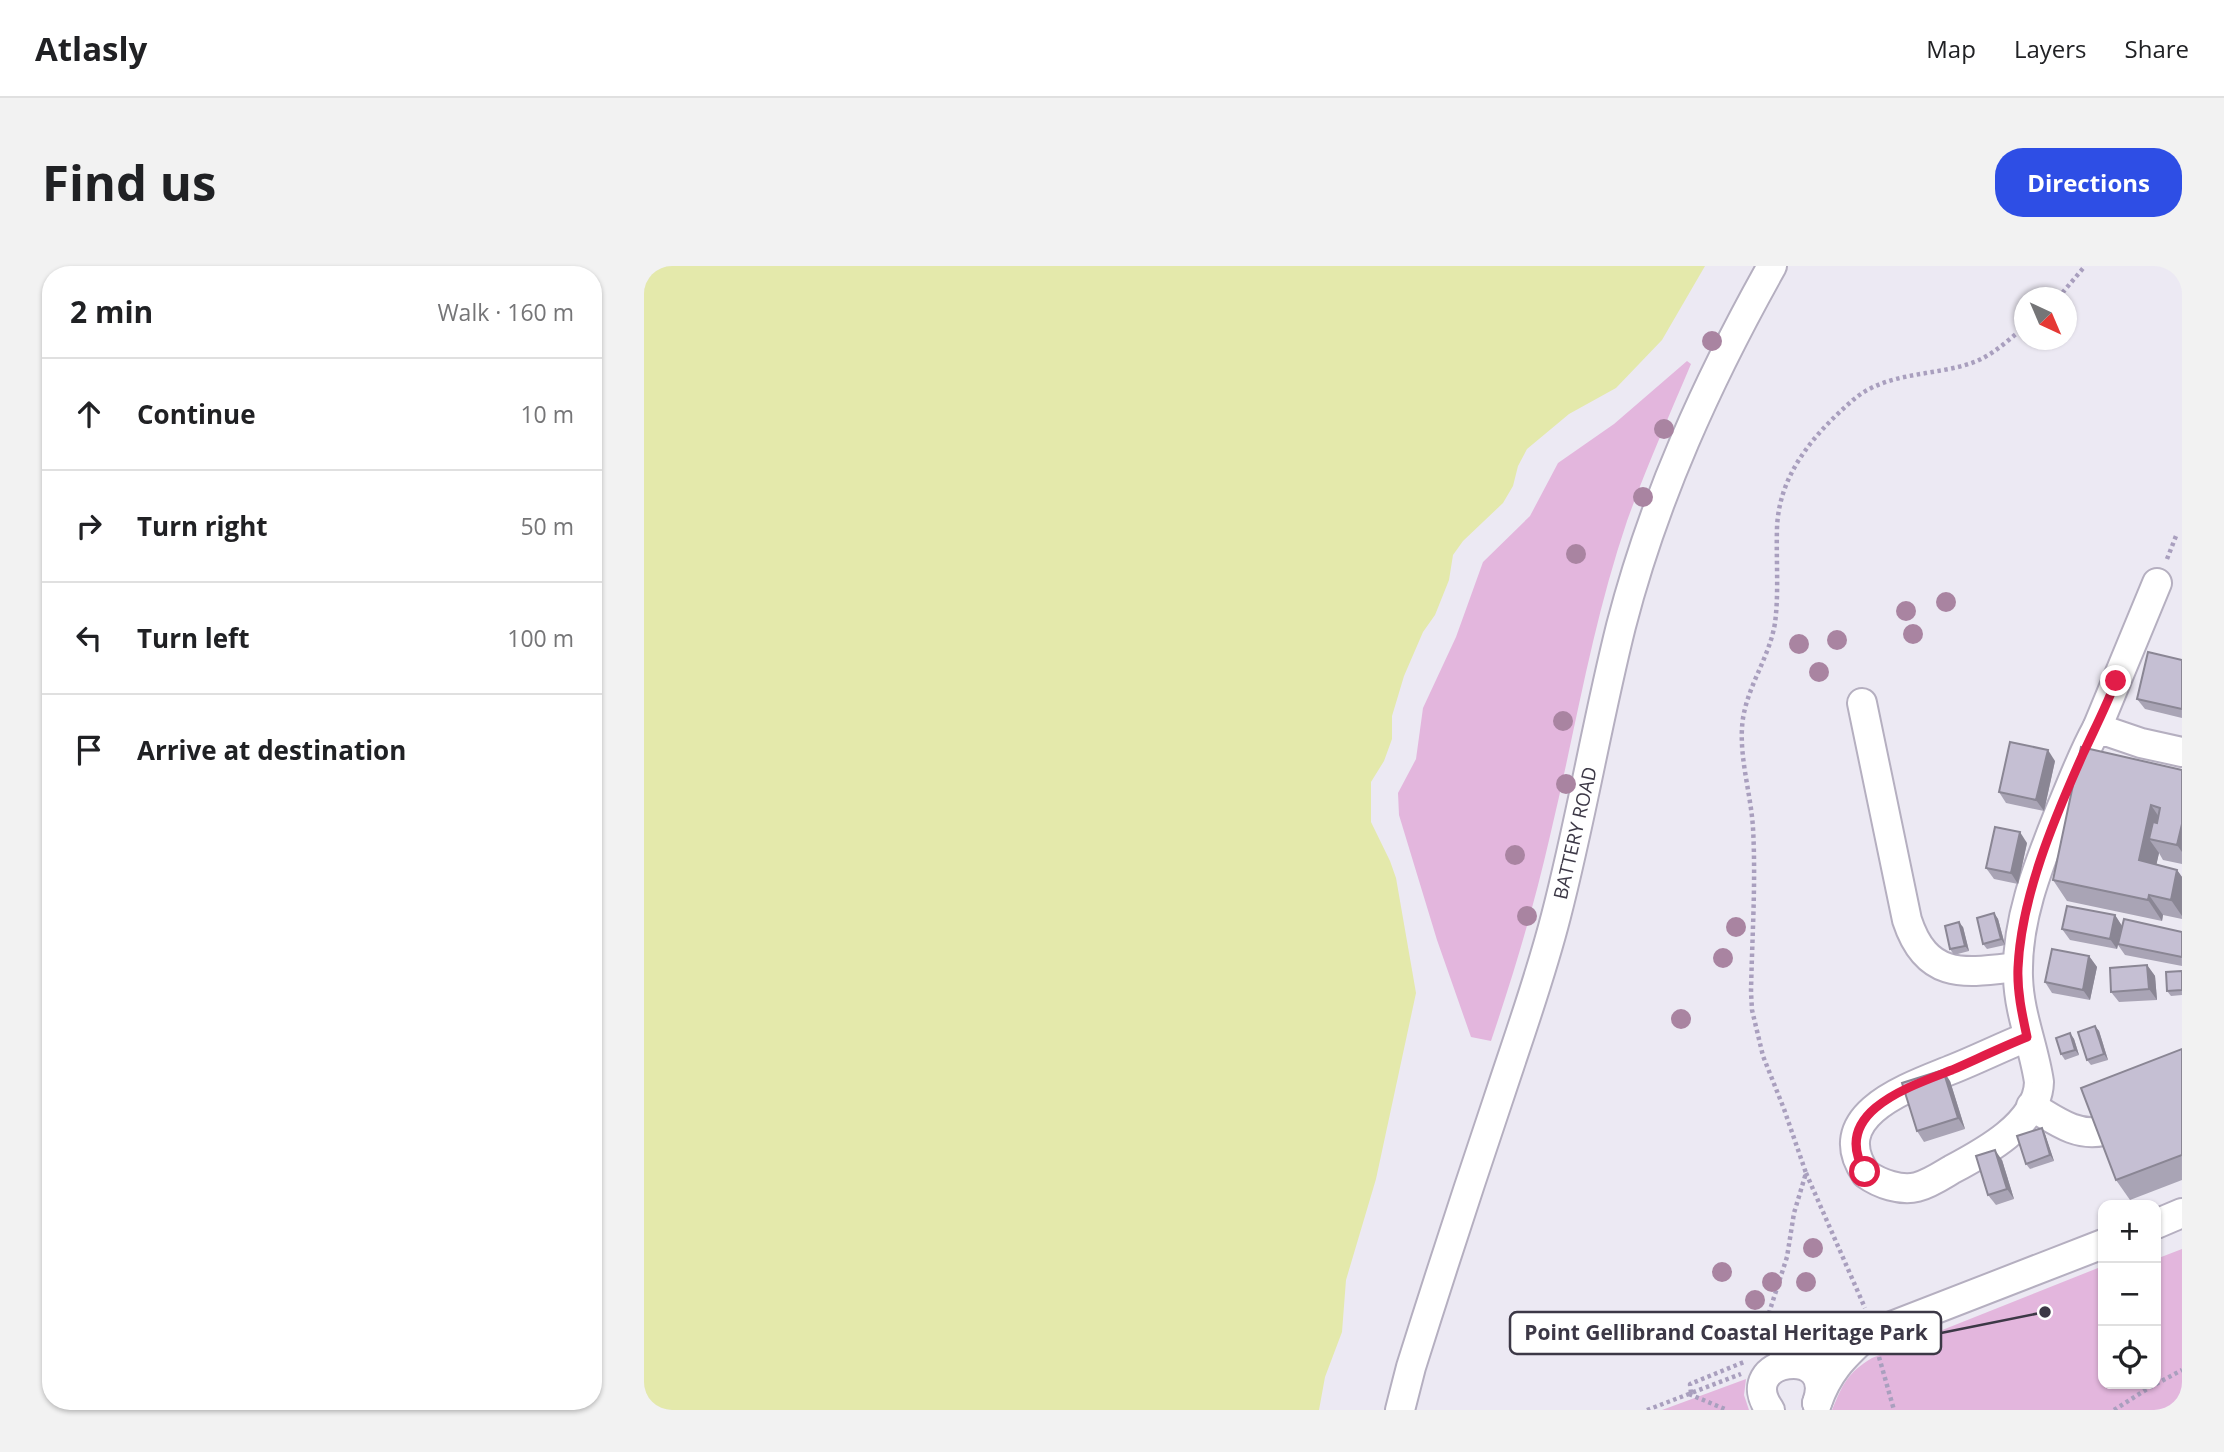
<!DOCTYPE html>
<meta charset="utf-8">
<style>
body{margin:0;font-family:"Open Sans",sans-serif;background:#f2f2f2;color:#202124}
.controls{position:absolute;right:21px;bottom:21px;display:grid;overflow:hidden;border-radius:14px;box-shadow:0 2px 5px #0004}
.controls button{width:63px;height:63px;display:grid;place-items:center;padding:0;border:0;border-bottom:2px solid #e0e0e0;background:#fff;color:#202124;font:35px sans-serif}
.compass{position:absolute;left:1370px;top:21px;width:63px;height:63px;border-radius:50%;background:#fff;box-shadow:0 2px 5px #0004;rotate:136deg}
.stop{position:absolute;width:21px;height:21px;margin:-16px;border:5px solid #e11d48;border-radius:50%;background:#fff}
.stop.end{background:#e11d48;border-color:#fff;box-shadow:0 2px 7px #0008}
.list{margin:0;padding:0;list-style:none}
h2{display:flex;justify-content:space-between;align-items:center;height:91px;margin:0;padding:0 28px;font-size:30px}
h2 small{font-size:23px;font-weight:400;color:#757577}
.list li{display:grid;grid-template-columns:46px 1fr auto;gap:21px;align-items:center;box-sizing:border-box;height:112px;padding:0 28px;border-top:2px solid #e0e0e0}
.list b{display:block;font-size:26px;white-space:nowrap}
.list em{font-size:23px;font-style:normal;color:#757577}
.icon{flex:none;width:38px;height:38px;fill:none;stroke:currentColor;stroke-width:2;stroke-linecap:round;stroke-linejoin:round}
.map{position:relative;flex:none;width:1538px;height:1144px;overflow:hidden;border-radius:28px}
header{display:flex;align-items:center;gap:42px;box-sizing:border-box;height:98px;padding:0 35px;background:#fff;border-bottom:2px solid #e0e0e0}
header strong{font-size:33px}
nav{display:flex;gap:38px;margin-inline-start:auto;font-size:24px}
.intro{display:flex;align-items:center;justify-content:space-between;box-sizing:border-box;height:168px;padding:0 42px}
h1{margin:0;font-size:49px}
.button{padding:18px 32px;border-radius:28px;background:#2e4ee5;color:#fff;font-size:24px;font-weight:700}
main{display:flex;gap:42px;padding:0 42px}
aside{flex:1;background:#fff;border-radius:28px;box-shadow:0 2px 5px #0004}
.map>svg:first-child{display:block}
.green{fill:#e3b6dd}
.water{fill:#e4e9ab}
.lines{fill:none;stroke-linecap:round;stroke-linejoin:round}
.minor-casing{stroke:#b5afc0;stroke-width:32}
.path{stroke:#a99fbe;stroke-width:4.5;stroke-dasharray:3.5 3.5;stroke-linecap:butt}
.minor{stroke:#fff;stroke-width:28}
.tree{fill:#a984a1}
.wall{fill:#a9a4b5}
.shaded-wall{fill:#8a8694}
.building{fill:#c5bfd3;stroke:#8a8694;stroke-width:2}
.route{stroke:#e11d48;stroke-width:9}
.labels{text-anchor:middle;stroke-width:5;stroke-linejoin:round;paint-order:stroke}
.street-label{font-size:19px;fill:#3c3846;stroke:#fff}
.leader{fill:none;stroke:#3c3846;stroke-width:2.5}
.callout-dot{fill:#3c3846;stroke:#fff;stroke-width:2.5}
.callout{fill:#fff;stroke:#3c3846;stroke-width:2.5}
.callout-label{font-size:21px;text-anchor:middle;font-weight:bold;fill:#3c3846}
</style>
<header>
<strong>Atlasly</strong>
<nav><a>Map</a><a>Layers</a><a>Share</a></nav>
</header>
<div class="intro"><h1>Find us</h1><a class="button">Directions</a></div>
<main>
<aside>
<h2>2 min<small>Walk · 160 m</small></h2>
<ul class="list">
<li><svg class="icon" aria-label="ahead" viewBox="0 0 24 24"><path d="M12 20V5M6 11l6-6 6 6"/></svg><div><b>Continue</b></div><em>10 m</em></li>
<li><svg class="icon" aria-label="right" viewBox="0 0 24 24"><path d="M7 20v-9h11M14 6l5 5-5 5"/></svg><div><b>Turn right</b></div><em>50 m</em></li>
<li><svg class="icon" aria-label="left" viewBox="0 0 24 24"><path d="M17 20v-9H6M10 6l-5 5 5 5"/></svg><div><b>Turn left</b></div><em>100 m</em></li>
<li><svg class="icon" aria-label="arrive" viewBox="0 0 24 24"><path d="M6 21V4h12l-3 4 3 4H6"/></svg><div><b>Arrive at destination</b></div></li>
</ul>
</aside>
<div class="map">
<svg width="1538" height="1144" viewBox="0 0 1538 1144">
<rect width="100%" height="100%" fill="#ece9f3"/>
<g class="green">
<path d="M1043 95 1047 98C1025 150 1002 202 983 255 948 358 931 466 906 570 890 640 870 707 847 775L827 771 793 674 755 549 754 527 772 493 779 442 812 371 839 296 886 250 914 197 970 158Z"/>
<path d="M1538 983V1144H1188C1199 1118 1203 1107 1228 1092L1459 1000V1118H1512V993Z"/>
<path d="M1102 1113 1100 1129 1105 1144H1018Z"/>
</g>
<path class="water" d="M0 0H1061L1018 74 972 122 925 148 883 183 874 200 869 220 859 237 819 275 809 289 805 314 791 349 779 366 760 410 748 450V473L740 495 727 516V556L746 595 752 612 772 727 732 913 702 1014 698 1066 681 1111 675 1144H0Z"/>
<g class="lines">
<defs>
<g id="minor">
<path d="M1218 437 1263 654C1283 715 1321 707 1374 701"/>
<path d="M1453 462 1513 317"/>
<path d="M1383 771C1358 781 1334 793 1309 803 1268 820 1180 848 1222 908 1236 918 1257 925 1273 921 1285 918 1297 910 1307 904 1339 887 1394 858 1395 816 1390 781 1375 748 1374 711 1372 653 1395 598 1416 545 1428 517 1438 489 1453 462L1497 477 1538 486"/>
<path d="M1387 840C1410 853 1431 871 1459 865"/>
<path d="M1512 958 1538 947"/>
<path d="M1137 1098 1187 1078 1222 1070 1459 978"/>
<path d="M1173 1137C1184 1106 1198 1092 1222 1070"/>
<path d="M756 1144 767 1101C795 1012 824 923 854 834 874 773 896 713 912 650 937 554 953 456 977 360 1010 232 1064 114 1128 0"/>
<path d="M1126 1144C1089 1092 1194 1077 1173 1137"/>
</g>
</defs>
<use href="#minor" class="minor-casing"/>
<g class="path">
<path d="M1414 32 1441 0"/>
<path d="M1523 293 1532 270"/>
<path d="M1162 907 1221 1042"/>
<path d="M1114 1081 1143 991 1150 947 1162 907 1140 843 1119 790 1108 744 1107 726C1108 672 1112 617 1109 562 1107 529 1096 495 1098 462 1100 424 1125 394 1131 357 1135 326 1132 294 1133 262 1135 208 1170 168 1209 134 1244 104 1293 111 1333 95 1351 87 1366 73 1380 61"/>
<path d="M1235 1091 1250 1144"/>
<path d="M1512 1118 1538 1104"/>
<path d="M1047 1127 1046 1118 1100 1096"/>
<path d="M1045 1128 1083 1144"/>
<path d="M1003 1144 1097 1108"/>
<path d="M1470 1144 1511 1118"/>
</g>
<use href="#minor" class="minor"/>
</g>
<g class="tree">
<circle cx="1068" cy="75" r="10"/>
<circle cx="1020" cy="163" r="10"/>
<circle cx="999" cy="231" r="10"/>
<circle cx="932" cy="288" r="10"/>
<circle cx="1302" cy="336" r="10"/>
<circle cx="1262" cy="345" r="10"/>
<circle cx="1269" cy="368" r="10"/>
<circle cx="1193" cy="374" r="10"/>
<circle cx="1155" cy="378" r="10"/>
<circle cx="1175" cy="406" r="10"/>
<circle cx="919" cy="455" r="10"/>
<circle cx="922" cy="518" r="10"/>
<circle cx="871" cy="589" r="10"/>
<circle cx="883" cy="650" r="10"/>
<circle cx="1092" cy="661" r="10"/>
<circle cx="1079" cy="692" r="10"/>
<circle cx="1037" cy="753" r="10"/>
<circle cx="1169" cy="982" r="10"/>
<circle cx="1078" cy="1006" r="10"/>
<circle cx="1128" cy="1016" r="10"/>
<circle cx="1162" cy="1016" r="10"/>
<circle cx="1111" cy="1034" r="10"/>
</g>
<g class="wall">
<path d="M1538 394V452L1501 443 1493 433Z"/>
<path d="M1411 495 1400 545 1362 537 1355 526Z"/>
<path d="M1538 504V598L1519 594 1515 587 1512 599 1533 604 1538 611V653L1519 649 1518 655 1423 635 1409 614Z"/>
<path d="M1383 577 1374 618 1350 613 1342 602Z"/>
<path d="M1350 647 1354 653 1361 679 1343 683 1339 678Z"/>
<path d="M1471 649 1478 660 1538 666V700L1481 689 1474 679 1473 683 1426 674 1418 663Z"/>
<path d="M1319 661 1325 685 1310 689 1306 683Z"/>
<path d="M1445 690 1453 701 1446 734 1408 727 1401 716Z"/>
<path d="M1503 699 1511 710 1513 734 1475 736 1467 726Z"/>
<path d="M1538 705V729L1527 730 1523 725Z"/>
<path d="M1451 760 1455 765 1464 794 1447 799 1443 794Z"/>
<path d="M1426 767 1430 773 1435 789 1421 794 1417 788Z"/>
<path d="M1538 783V914L1486 934 1472 914Z"/>
<path d="M1306 815 1321 863 1280 876 1273 865Z"/>
<path d="M1401 868 1410 895 1386 903 1382 898Z"/>
<path d="M1358 894 1370 933 1352 939 1344 929Z"/>
</g>
<g class="shaded-wall">
<path d="M1404 484 1411 495 1400 545 1392 534Z"/>
<path d="M1507 539 1521 560 1505 573 1515 587 1509 614 1495 594Z"/>
<path d="M1538 558V586L1533 579Z"/>
<path d="M1376 566 1383 577 1374 618 1367 607Z"/>
<path d="M1533 604 1538 611V650L1527 634Z"/>
<path d="M1505 629 1519 649 1518 655 1504 634Z"/>
<path d="M1350 647 1354 653 1361 679 1357 673Z"/>
<path d="M1471 649 1478 660 1473 683 1466 673Z"/>
<path d="M1315 656 1319 661 1325 685 1321 680Z"/>
<path d="M1445 690 1453 701 1446 734 1439 724Z"/>
<path d="M1503 699 1511 710 1513 734 1505 723Z"/>
<path d="M1451 760 1455 765 1464 794 1460 788Z"/>
<path d="M1426 767 1430 773 1435 789 1431 784Z"/>
<path d="M1299 804 1306 815 1321 863 1314 852Z"/>
<path d="M1398 862 1401 868 1410 895 1406 889Z"/>
<path d="M1351 884 1358 894 1370 933 1363 923Z"/>
</g>
<g class="building">
<path d="M1504 386 1538 394V443L1493 433Z"/>
<path d="M1366 476 1404 484 1392 534 1355 526Z"/>
<path d="M1437 481 1538 504V558L1533 579 1505 573 1509 556 1513 557 1516 542 1507 539 1495 594 1533 604 1527 634 1505 629 1504 634 1409 614Z"/>
<path d="M1351 561 1376 566 1367 607 1342 602Z"/>
<path d="M1423 640 1471 649 1466 673 1418 663Z"/>
<path d="M1350 647 1357 673 1339 678 1333 652Z"/>
<path d="M1480 653 1538 666V691L1474 678Z"/>
<path d="M1315 656 1321 680 1306 683 1301 660Z"/>
<path d="M1408 683 1445 690 1439 724 1401 716Z"/>
<path d="M1503 699 1505 723 1467 726 1466 702Z"/>
<path d="M1538 705V724L1523 725 1522 706Z"/>
<path d="M1451 760 1460 788 1443 794 1434 766Z"/>
<path d="M1426 767 1431 784 1417 788 1412 772Z"/>
<path d="M1538 783V889L1472 914 1437 822Z"/>
<path d="M1299 804 1314 852 1273 865 1258 817Z"/>
<path d="M1398 862 1406 889 1382 898 1373 870Z"/>
<path d="M1351 884 1363 923 1344 929 1332 890Z"/>
</g>
<g class="lines">
<path class="route" d="M1221 906C1185 846 1267 820 1308 804 1333 793 1358 781 1383 771 1378 748 1373 725 1374 702 1377 631 1410 553 1439 488 1450 464 1462 441 1472 415"/>
</g>
<g class="labels">
<g class="street-label">
<text transform="translate(931 567) rotate(-77)" y="7">BATTERY ROAD</text>
</g>
</g>
<path class="leader" d="M1401 1046L1297 1067"/>
<circle class="callout-dot" cx="1401" cy="1046" r="7"/>
<rect class="callout" x="866" y="1046" width="431" height="42" rx="7"/>
<g class="callout-label">
<text x="1082" y="1074">Point Gellibrand Coastal Heritage Park</text>
</g>
</svg>
<div class="controls">
<button>+</button>
<button>−</button>
<button><svg class="icon" aria-label="locate" viewBox="0 0 24 24"><circle cx="12" cy="12" r="6"/><path d="M12 2v4M12 18v4M2 12h4M18 12h4"/></svg></button>
</div>
<svg class="compass" viewBox="-18 -18 36 36"><path d="M0-13l5 13h-10z" fill="#e53935"/><path d="M0 13l5-13h-10z" fill="#757577"/></svg>
<div class="stop" style="left:1221px;top:906px"></div>
<div class="stop end" style="left:1472px;top:415px"></div>
</div>
</main>
